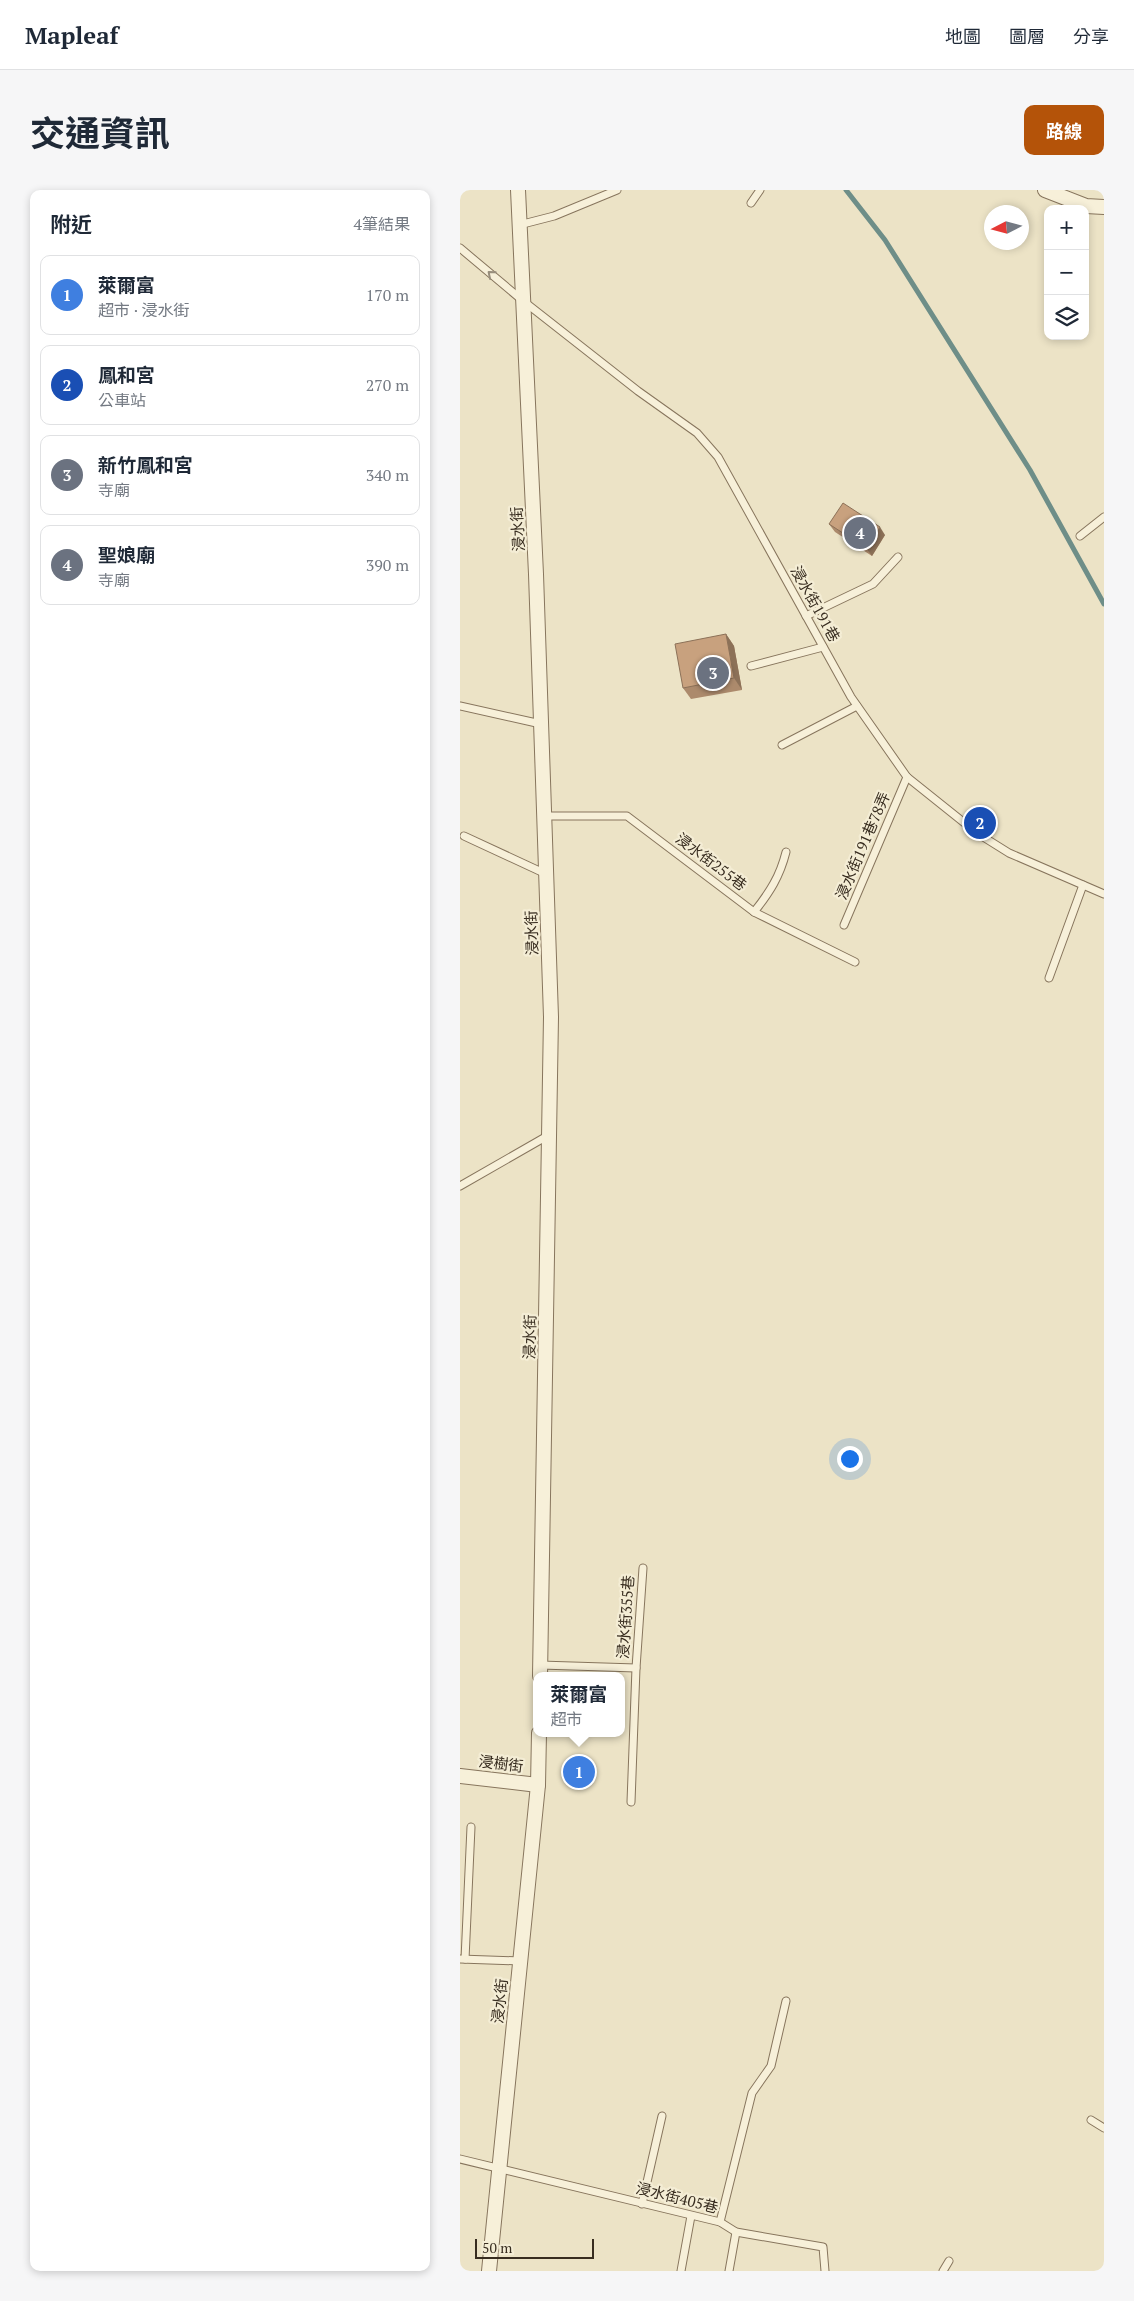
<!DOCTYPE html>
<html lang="zh-TW">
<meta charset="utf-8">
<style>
body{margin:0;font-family:"PT Serif","Noto Sans TC",serif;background:#f6f6f7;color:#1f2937}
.controls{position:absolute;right:15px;top:15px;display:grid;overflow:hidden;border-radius:10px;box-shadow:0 2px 8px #0003}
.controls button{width:45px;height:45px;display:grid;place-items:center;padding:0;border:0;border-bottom:1px solid #e0e1e3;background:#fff;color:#1f2937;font:25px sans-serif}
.compass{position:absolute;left:524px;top:15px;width:45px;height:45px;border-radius:50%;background:#fff;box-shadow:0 2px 8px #0003;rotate:264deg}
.scale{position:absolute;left:15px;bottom:12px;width:119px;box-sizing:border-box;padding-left:5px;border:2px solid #382d20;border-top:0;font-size:14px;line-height:18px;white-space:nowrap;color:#382d20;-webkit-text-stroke:4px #f4edd5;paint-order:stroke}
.you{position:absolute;left:389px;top:1268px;width:18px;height:18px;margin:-12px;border:4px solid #fff;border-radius:50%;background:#1a73e8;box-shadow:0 0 0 8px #1a73e833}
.badge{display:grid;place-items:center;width:32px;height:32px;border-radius:50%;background:#b45309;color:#fff;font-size:16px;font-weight:700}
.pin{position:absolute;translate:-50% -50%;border:2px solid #fff;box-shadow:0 1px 5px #0006}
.popup{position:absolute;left:73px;top:1482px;width:92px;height:65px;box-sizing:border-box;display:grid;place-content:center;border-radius:10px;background:#fff;filter:drop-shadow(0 1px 4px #0005);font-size:16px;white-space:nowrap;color:#747a83}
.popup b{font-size:19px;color:#1f2937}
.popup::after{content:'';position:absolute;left:50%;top:100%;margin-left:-10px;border:10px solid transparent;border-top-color:#fff}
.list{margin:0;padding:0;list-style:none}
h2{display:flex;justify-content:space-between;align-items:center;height:65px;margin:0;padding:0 20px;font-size:21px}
h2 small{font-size:16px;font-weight:400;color:#747a83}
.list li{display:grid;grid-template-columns:32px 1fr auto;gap:15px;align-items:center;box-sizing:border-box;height:80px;margin:0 10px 10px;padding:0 10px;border:1px solid #e0e1e3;border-radius:10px}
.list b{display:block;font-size:19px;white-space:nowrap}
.list p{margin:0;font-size:16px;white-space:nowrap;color:#747a83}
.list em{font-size:16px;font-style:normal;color:#747a83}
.icon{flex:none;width:28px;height:28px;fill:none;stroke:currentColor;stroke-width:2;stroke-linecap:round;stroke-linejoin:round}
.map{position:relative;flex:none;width:644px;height:2081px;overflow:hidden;border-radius:10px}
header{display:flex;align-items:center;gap:30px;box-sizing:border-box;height:70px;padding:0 25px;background:#fff;border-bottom:1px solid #e0e1e3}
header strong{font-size:24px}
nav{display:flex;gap:28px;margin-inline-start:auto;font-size:18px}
.intro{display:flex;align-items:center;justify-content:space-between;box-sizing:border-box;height:120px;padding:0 30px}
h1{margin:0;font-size:35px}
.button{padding:12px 22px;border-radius:10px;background:#b45309;color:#fff;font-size:18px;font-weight:700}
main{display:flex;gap:30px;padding:0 30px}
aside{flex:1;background:#fff;border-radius:10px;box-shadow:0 2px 8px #0003}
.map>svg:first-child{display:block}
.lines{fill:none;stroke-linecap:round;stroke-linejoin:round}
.stream{stroke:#6e8e88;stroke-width:5}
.service-casing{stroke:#87755d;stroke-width:9}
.minor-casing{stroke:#87755d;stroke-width:16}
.service{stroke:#f7f0d9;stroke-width:7}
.minor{stroke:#f7f0d9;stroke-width:14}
.wall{fill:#ac8a6c}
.shaded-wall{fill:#8c7158}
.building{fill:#c8a17e;stroke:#8c7158}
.oneway{stroke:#988e7c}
.labels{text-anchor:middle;stroke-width:4.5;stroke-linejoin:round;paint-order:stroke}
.street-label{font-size:15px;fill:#382d20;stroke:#f4edd5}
</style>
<header>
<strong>Mapleaf</strong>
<nav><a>地圖</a><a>圖層</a><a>分享</a></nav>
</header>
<div class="intro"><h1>交通資訊</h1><a class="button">路線</a></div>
<main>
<aside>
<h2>附近<small>4筆結果</small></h2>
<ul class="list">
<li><span class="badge" style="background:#3f7fe0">1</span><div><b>萊爾富</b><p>超市 · 浸水街</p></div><em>170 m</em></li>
<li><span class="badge" style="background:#1a4fb4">2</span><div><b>鳳和宮</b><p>公車站</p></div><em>270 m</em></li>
<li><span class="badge" style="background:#6b7280">3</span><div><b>新竹鳳和宮</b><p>寺廟</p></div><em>340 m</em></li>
<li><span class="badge" style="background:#6b7280">4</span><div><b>聖娘廟</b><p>寺廟</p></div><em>390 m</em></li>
</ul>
</aside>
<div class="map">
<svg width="644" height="2081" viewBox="0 0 644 2081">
<rect width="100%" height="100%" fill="#ece3c6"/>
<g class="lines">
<path class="stream" d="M386 0 425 50 570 280 644 414"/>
<defs>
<g id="service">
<path d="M291 13 300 0"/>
<path d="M59 35 94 26 157 0"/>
<path d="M0 58 62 110 178 201 237 243 258 267 391 507 447 587 517 643 549 663 644 704"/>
<path d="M620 346 644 327"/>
<path d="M346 426 413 394 438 367"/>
<path d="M291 476 363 457"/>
<path d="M0 516 81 534"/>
<path d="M322 555 397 516"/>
<path d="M84 626H167L294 722 395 772"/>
<path d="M4 646 86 684"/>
<path d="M294 722C310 702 320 686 326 662"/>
<path d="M384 735 447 587"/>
<path d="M589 788 623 695"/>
<path d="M0 996 89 945"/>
<path d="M80 1475 176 1478"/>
<path d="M171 1612 176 1478 183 1378"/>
<path d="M0 1769 61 1771"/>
<path d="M5 1769 11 1637"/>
<path d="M631 1930 644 1938"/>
<path d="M0 1969 260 2032 276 2042 363 2057 365 2081"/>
<path d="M182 2014 202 1926"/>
<path d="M260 2032 292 1903 311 1876 326 1811"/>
<path d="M221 2081 231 2026"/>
<path d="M269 2081 276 2042"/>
<path d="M483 2081 489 2071"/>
</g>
<g id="minor">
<path d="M58 0 76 384 91 827 80 1486"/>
<path d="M585 0 626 16 644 17"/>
<path d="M0 1586 78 1595"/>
<path d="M29 2081 78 1595 79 1543"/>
</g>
</defs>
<use href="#service" class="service-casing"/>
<use href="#minor" class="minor-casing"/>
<use href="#service" class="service"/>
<use href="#minor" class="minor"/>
</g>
<g class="wall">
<path d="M369 334 425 345 412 366 375 342Z"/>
<path d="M266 444 274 456 282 500 231 509 223 498Z"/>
</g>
<g class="shaded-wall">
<path d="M420 337 425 345 412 366 406 358Z"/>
<path d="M266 444 274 456 282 500 274 488Z"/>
</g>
<g class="building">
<path d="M383 313 420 337 406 358 369 334Z"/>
<path d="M266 444 274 488 223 498 215 454Z"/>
</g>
<defs><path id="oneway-chevron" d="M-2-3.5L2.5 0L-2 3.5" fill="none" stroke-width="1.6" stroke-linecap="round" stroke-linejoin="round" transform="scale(1.25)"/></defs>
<use class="oneway" href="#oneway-chevron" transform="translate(31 84) rotate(-140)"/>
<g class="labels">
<g class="street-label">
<text transform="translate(58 339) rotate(-93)" y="5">浸水街</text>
<text transform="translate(355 414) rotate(61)" y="5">浸水街191巷</text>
<text transform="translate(403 656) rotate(-67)" y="5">浸水街191巷78弄</text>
<text transform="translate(251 672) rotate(37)" y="5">浸水街255巷</text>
<text transform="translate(72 743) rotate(-92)" y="5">浸水街</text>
<text transform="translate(70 1147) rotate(-89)" y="5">浸水街</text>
<text transform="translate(166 1427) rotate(-86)" y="5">浸水街355巷</text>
<text transform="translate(41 1574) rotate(7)" y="5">浸樹街</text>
<text transform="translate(40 1811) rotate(-84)" y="5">浸水街</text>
<text transform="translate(217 2008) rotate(14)" y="5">浸水街405巷</text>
</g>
</g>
</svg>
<div class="controls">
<button>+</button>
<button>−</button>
<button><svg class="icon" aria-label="layers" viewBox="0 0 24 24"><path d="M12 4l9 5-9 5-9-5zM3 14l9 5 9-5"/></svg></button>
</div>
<svg class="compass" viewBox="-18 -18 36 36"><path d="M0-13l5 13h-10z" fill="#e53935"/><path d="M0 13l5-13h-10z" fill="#747a83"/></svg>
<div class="scale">50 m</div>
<div class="you"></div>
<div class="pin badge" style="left:119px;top:1582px;background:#3f7fe0">1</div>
<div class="popup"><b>萊爾富</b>超市</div>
<div class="pin badge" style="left:520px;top:633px;background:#1a4fb4">2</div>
<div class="pin badge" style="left:253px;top:483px;background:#6b7280">3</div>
<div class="pin badge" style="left:400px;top:343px;background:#6b7280">4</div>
</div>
</main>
